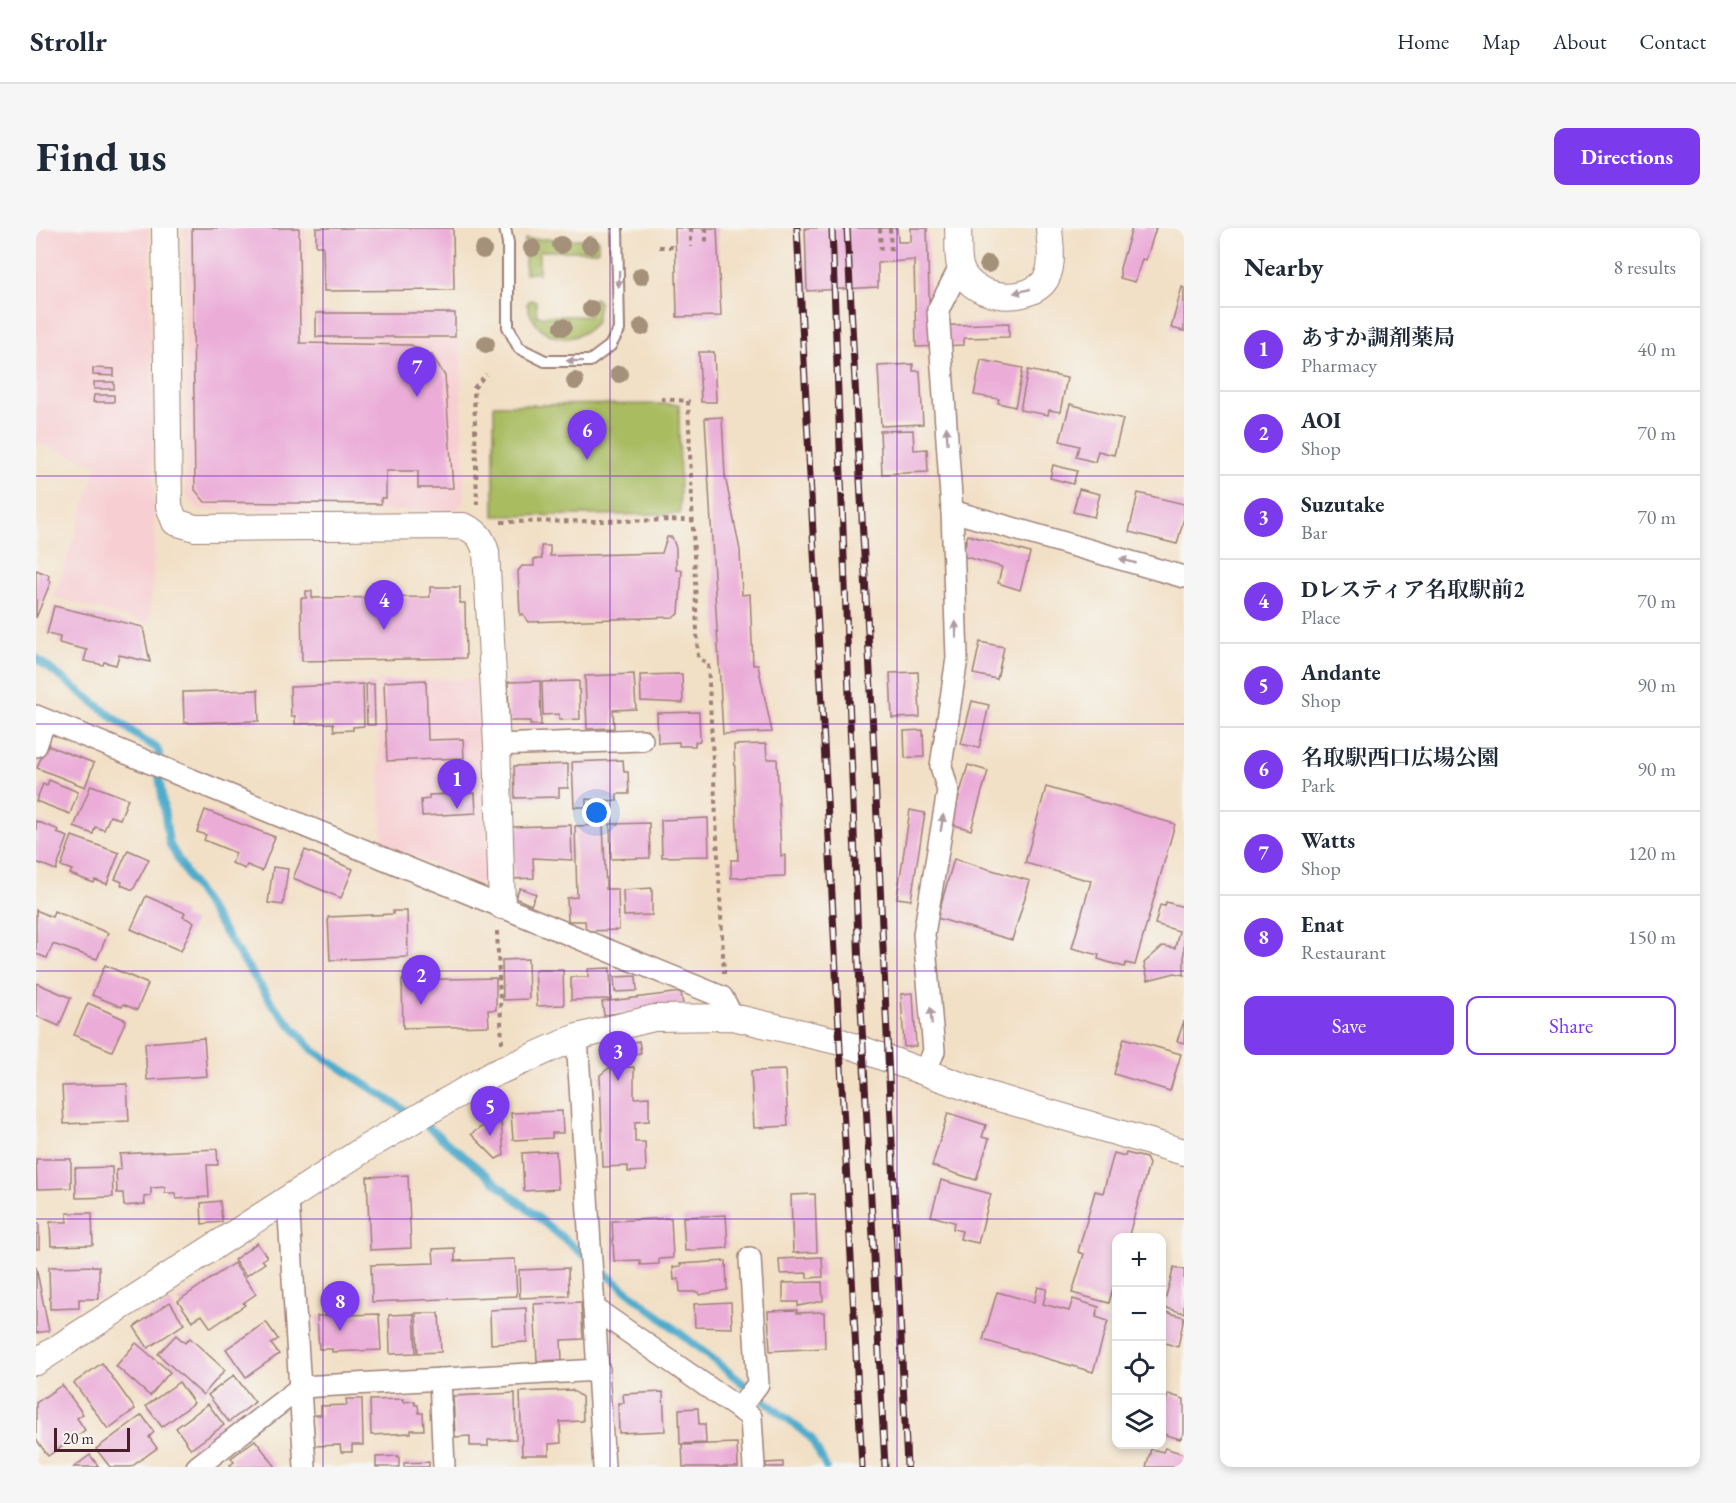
<!DOCTYPE html>
<meta charset="utf-8">
<style>
body{margin:0;font-family:"EB Garamond","Noto Serif JP",serif;background:#f6f6f7;color:#1f2937}
.controls{position:absolute;right:18px;bottom:18px;display:grid;overflow:hidden;border-radius:12px;box-shadow:0 3px 9px #0003}
.controls button{width:54px;height:54px;display:grid;place-items:center;padding:0;border:0;border-bottom:2px solid #e0e1e3;background:#fff;color:#1f2937;font:30px sans-serif}
.scale{position:absolute;left:18px;bottom:15px;width:76px;box-sizing:border-box;padding-left:6px;border:3px solid #4a1f2b;border-top:0;font-size:16px;line-height:21px;white-space:nowrap;color:#4a1f2b;-webkit-text-stroke:4px #f6f6f2;paint-order:stroke}
.you{position:absolute;left:561px;top:585px;width:21px;height:21px;margin:-15px;border:4px solid #fff;border-radius:50%;background:#1a73e8;box-shadow:0 0 0 9px #1a73e833}
.badge{display:grid;place-items:center;width:39px;height:39px;border-radius:50%;background:#7c3aed;color:#fff;font-size:20px;font-weight:700}
.pin{position:absolute;translate:-50% -50px;filter:drop-shadow(0 2px 3px #0008)}
.pin::after{content:'';position:absolute;top:32px;width:21px;height:18px;background:inherit;clip-path:polygon(0 0,100% 0,50% 100%)}
.list{margin:0;padding:0;list-style:none}
h2{display:flex;justify-content:space-between;align-items:center;height:78px;margin:0;padding:0 24px;font-size:26px}
h2 small{font-size:20px;font-weight:400;color:#747a83}
.list li{display:grid;grid-template-columns:39px 1fr auto;gap:18px;align-items:center;box-sizing:border-box;height:84px;padding:0 24px;border-top:2px solid #e0e1e3}
.list b{display:block;font-size:22px;white-space:nowrap}
.list p{margin:0;font-size:20px;white-space:nowrap;color:#747a83}
.list em{font-size:20px;font-style:normal;color:#747a83}
.actions{display:flex;gap:12px;padding:18px 24px}
.actions a{flex:1;padding:14px 0;border:2px solid #7c3aed;border-radius:12px;text-align:center;font-size:21px;color:#7c3aed}
.actions .main{background:#7c3aed;color:#fff}
.icon{flex:none;width:33px;height:33px;fill:none;stroke:currentColor;stroke-width:2;stroke-linecap:round;stroke-linejoin:round}
.map{position:relative;flex:none;width:1148px;height:1239px;overflow:hidden;border-radius:12px}
header{display:flex;align-items:center;gap:36px;box-sizing:border-box;height:84px;padding:0 30px;background:#fff;border-bottom:2px solid #e0e1e3}
header strong{font-size:28px}
nav{display:flex;gap:33px;margin-inline-start:auto;font-size:21px}
.intro{display:flex;align-items:center;justify-content:space-between;box-sizing:border-box;height:144px;padding:0 36px}
h1{margin:0;font-size:42px}
.button{padding:15px 27px;border-radius:12px;background:#7c3aed;color:#fff;font-size:21px;font-weight:700}
main{display:flex;gap:36px;padding:0 36px}
aside{flex:1;background:#fff;border-radius:12px;box-shadow:0 3px 9px #0003}
.map>svg:first-child{display:block}
.built{fill:#f7cfd2}
.green{fill:#a9bc60;stroke:#7a6e46;stroke-width:1.5}
.lines{fill:none;stroke-linecap:round;stroke-linejoin:round}
.stream{stroke:#4eabcc;stroke-width:8}
.building{fill:#ebadd8}
.service-casing{stroke:#9e8078;stroke-width:14}
.minor-casing{stroke:#9e8078;stroke-width:24}
.tertiary-casing{stroke:#9e8078;stroke-width:28}
.path{stroke:#9e8078;stroke-width:4;stroke-dasharray:4.5 4.5;stroke-linecap:butt}
.service{stroke:#fff;stroke-width:10}
.minor{stroke:#fff;stroke-width:21}
.tertiary{stroke:#fff;stroke-width:26}
.rail-casing{stroke:#4a1f2b;stroke-width:7}
.rail{stroke:#f6f6f2;stroke-width:4.5;stroke-dasharray:14;stroke-linecap:butt}
.tree{fill:#a5907a}
.oneway{fill:#ae9aa0}
.grid{fill:none;stroke:#7b2cbf;stroke-width:1.5;stroke-opacity:0.55}
</style>
<header>
<strong>Strollr</strong>
<nav><a>Home</a><a>Map</a><a>About</a><a>Contact</a></nav>
</header>
<div class="intro"><h1>Find us</h1><a class="button">Directions</a></div>
<main>
<div class="map">
<svg width="1148" height="1239" viewBox="0 0 1148 1239">
<rect width="100%" height="100%" fill="#f6f6f2"/>
<filter id="ink" filterUnits="userSpaceOnUse"><feTurbulence type="fractalNoise" baseFrequency=".0167" numOctaves="2"/><feDisplacementMap in="SourceGraphic" scale="12" xChannelSelector="R" yChannelSelector="G"/><feConvolveMatrix kernelMatrix="1 2 1 2 8 2 1 2 1" color-interpolation-filters="sRGB"/></filter>
<filter id="wash" filterUnits="userSpaceOnUse"><feTurbulence type="fractalNoise" baseFrequency=".008" numOctaves="4" result="noise"/><feDisplacementMap in="SourceGraphic" scale="24" xChannelSelector="R" yChannelSelector="G"/><feGaussianBlur stdDeviation="1.35" result="paint"/><feColorMatrix in="noise" values="0 0 0 0 0 0 0 0 0 0 0 0 0 0 0 0 0 1.4 0 .05"/><feComposite in="paint" operator="in"/></filter>
<g filter="url(#wash)">
<rect width="100%" height="100%" fill="#f2e0c6"/>
<g class="built">
<path d="M0 0H113L119 317 113 396 18 369 62 237 0 215Z"/>
<path d="M148 0H270L271 110 424 111 429 272 419 283 164 282 150 269Z"/>
<path d="M439 451 454 661 346 615 341 452Z"/>
</g>
<g class="green">
<path d="M489 11H562V23H503V45H489Z"/>
<path d="M559 70 563 74 560 94C536 122 499 111 491 76L494 72 500 73 501 88H553L554 73Z"/>
<path d="M643 176 644 286 458 288V177Z"/>
</g>
<g class="lines">
<g class="stream">
<path d="M0 430 107 512 121 520 123 526"/>
<path d="M123 548 133 615 154 652 237 777 277 822 376 887"/>
<path d="M386 894 550 1029"/>
<path d="M559 1037 775 1210 790 1239"/>
</g>
</g>
<g id="blocks">
<g class="building">
<path d="M156 0H263L264 115 375 117 396 127 409 148 417 260H382V243H350V270H345V276L169 274 159 262Z"/>
<path d="M280 0H417L418 62 288 63 287 18H280Z"/>
<path d="M639 0H681L685 88 641 89Z"/>
<path d="M769 0H861L862 14H875V0H891L894 98 973 95V109L928 110V117L880 119 878 32 842 35V59L771 63Z"/>
<path d="M1096 0H1120L1110 32 1106 31 1099 54 1084 50V40Z"/>
<path d="M1146 59 1148 60V103L1135 100Z"/>
<rect x="280" y="85" width="139" height="24"/>
<path d="M663 124H678L680 174H665Z"/>
<path d="M945 132 987 140 979 179 962 175 963 171 938 167Z"/>
<path d="M877 136V143H884L887 196 845 198 842 138Z"/>
<path d="M57 140 78 141V148L57 147Z"/>
<path d="M992 142 1031 150 1024 184 1013 182 1012 187 984 182Z"/>
<rect x="58" y="154" width="20" height="7"/>
<path d="M58 167H78V174H57Z"/>
<path d="M1034 176 1087 191 1078 227 1062 223 1059 234 1040 229 1043 218 1024 213Z"/>
<path d="M686 189 689 248 704 322 706 367 714 366 717 437H722L736 504 687 506 669 190Z"/>
<path d="M877 202 878 222 891 221 892 244 846 246 844 203Z"/>
<path d="M1017 237 1041 243 1037 256 1014 250Z"/>
<path d="M1043 261 1064 266 1058 289 1037 284Z"/>
<path d="M1102 265 1148 276V290L1141 316 1093 304Z"/>
<path d="M932 307 994 325 984 362 962 355 966 339 926 328Z"/>
<path d="M631 309H636L640 320V342H646L643 385 638 389 492 394 487 386 484 387 482 343 486 338H498V331H506L505 318H514V328L626 325Z"/>
<path d="M0 342 13 347 12 352 15 353 0 390Z"/>
<path d="M394 359H424V375H429L430 430 266 433 265 370H270V363H276V370L394 369Z"/>
<path d="M18 378 107 399 114 434 83 427 80 437 68 434 67 437 48 433 51 422 23 415 24 409 11 406Z"/>
<path d="M944 414 968 419 961 451 937 446Z"/>
<path d="M882 444 884 489 856 490 854 445Z"/>
<path d="M598 446 600 481 577 482 578 500 551 501 549 448Z"/>
<path d="M646 446 647 475 605 473 604 447Z"/>
<path d="M390 452 392 512 427 511 428 530 351 533 348 454Z"/>
<path d="M504 453 505 497H494V493H473L472 454Z"/>
<path d="M543 453 544 491 523 492V486L507 487 506 454Z"/>
<path d="M327 456 328 498 317 499V502L298 503 297 495 259 496V488H255L254 459Z"/>
<path d="M330 456H338L339 497H331Z"/>
<path d="M222 462 223 493 148 495 147 464Z"/>
<path d="M936 473 953 477 943 520 925 516Z"/>
<path d="M663 484 664 513 659 514V518H643V514L622 515 621 485Z"/>
<path d="M887 502 888 529 869 530 868 503Z"/>
<path d="M730 516 731 531H741L745 628 749 627V648L695 650V632H702L698 517Z"/>
<path d="M10 517 58 535 49 559 1 540Z"/>
<path d="M587 532 588 544H592L593 566H581V573L550 571V579H538L536 534Z"/>
<path d="M532 536V560H523V569L479 570 478 538Z"/>
<path d="M932 537 952 543 935 602 915 596Z"/>
<path d="M13 552 42 564 34 586 0 573 7 556 11 558Z"/>
<path d="M55 557 92 571 84 591 74 588 68 602 59 599 57 606 38 599Z"/>
<path d="M1010 559 1139 596 1099 737 1090 735 1088 739 1062 731 1063 727 1036 720 1055 653 989 635Z"/>
<path d="M439 565 440 585 386 588 385 572 393 571V567Z"/>
<path d="M169 582 239 609 226 643 211 637 209 641 196 635 200 625 168 612 170 607 161 604Z"/>
<path d="M874 582 889 585 875 672 861 670Z"/>
<path d="M672 590 673 628 626 629 625 592Z"/>
<path d="M0 593 23 602 21 605 32 609 20 642 0 634Z"/>
<path d="M613 595 614 630 575 631 574 596Z"/>
<path d="M535 597 536 632 497 630 498 650 478 651 476 599Z"/>
<path d="M567 597 570 661H582L583 702 550 703 549 693H532L531 670 541 669 539 598Z"/>
<path d="M36 608 83 625 71 656 59 652 58 655 34 646 36 642 25 638Z"/>
<path d="M92 622 113 631 97 662 85 657 86 654 79 651Z"/>
<path d="M269 622 317 641 305 670 257 650Z"/>
<path d="M918 631 994 653 976 712 901 690Z"/>
<path d="M237 639 252 641 247 677 232 675Z"/>
<path d="M484 660 500 666 495 677 479 670Z"/>
<path d="M616 660V687L588 688 587 662Z"/>
<path d="M110 668 149 685 147 689 158 694 145 723 95 701Z"/>
<path d="M1130 674 1148 679V747L1139 745 1112 752 1108 735 1127 718 1139 720 1143 703 1119 696 1124 677 1129 678Z"/>
<path d="M0 682 16 689 18 683 72 705 61 731 17 716 11 730 0 726Z"/>
<path d="M357 683H371L372 729 294 732 292 689 357 686Z"/>
<path d="M492 731 493 771 467 772 466 732Z"/>
<path d="M69 737 112 756 101 782 87 776 86 779 56 767Z"/>
<path d="M574 740 575 771 535 772V749H552V741Z"/>
<path d="M499 742H527L528 777 501 778Z"/>
<path d="M600 748 601 763 579 764 578 749Z"/>
<path d="M460 750V782H452L453 798 367 800 366 752Z"/>
<path d="M0 755 35 770 23 798 0 788Z"/>
<path d="M645 764 647 777 568 787 566 774Z"/>
<path d="M877 765 880 818 868 819 865 766Z"/>
<path d="M52 775 90 792 76 823 38 807Z"/>
<path d="M1148 793V815L1141 813Z"/>
<path d="M168 810 171 848 111 852 109 815Z"/>
<path d="M1088 810 1145 826 1134 863 1078 846Z"/>
<path d="M603 813 605 825 581 829 579 818Z"/>
<path d="M598 839V870L613 869V893L599 894V914H609L610 943 592 944V938L567 939 564 847 573 840Z"/>
<path d="M749 842 752 898 718 900 715 843Z"/>
<path d="M91 856 93 893 28 896 26 858Z"/>
<path d="M526 883 527 905H516V910L477 912 475 885Z"/>
<path d="M912 885 950 897 946 909 953 911 940 952 896 938Z"/>
<path d="M460 889 465 894 468 927 460 931 435 906Z"/>
<path d="M181 921 182 937H171L173 969 140 971 139 965H129V959L115 960V968L108 969 109 976 88 978 87 965H81L80 942 85 941 84 926Z"/>
<path d="M520 923 522 961 488 963 486 925Z"/>
<path d="M1078 925 1089 928 1090 925 1110 930 1113 936 1092 1010H1080V1048L1073 1075 1036 1065 1048 1026 1042 1024 1059 963 1067 965Z"/>
<path d="M0 931H35V960L1 961Z"/>
<path d="M76 939 77 969 40 970 39 940Z"/>
<path d="M372 947 375 1020 334 1022 331 949Z"/>
<path d="M905 952 955 966 942 1015 924 1011 926 1003 917 1001 918 994 895 988Z"/>
<path d="M779 966 781 1024 757 1025 755 967Z"/>
<path d="M184 973 186 994 166 996 165 975Z"/>
<path d="M31 985H56L57 1017 15 1018 14 994H31Z"/>
<path d="M690 987 692 1020 649 1023 647 989Z"/>
<path d="M635 990 637 1030 623 1031V1036L604 1037V1032L578 1033 576 993Z"/>
<rect x="0" y="995" width="3" height="26"/>
<path d="M221 1015 231 1029 226 1032 229 1035 210 1048 198 1032Z"/>
<path d="M419 1020V1033L479 1031 481 1068 336 1074 335 1037 398 1035 397 1021Z"/>
<path d="M786 1029 787 1049 771 1050V1045L744 1046 743 1031Z"/>
<path d="M690 1033 691 1062 663 1067 662 1064H644L643 1051 638 1052 637 1039 645 1038 644 1036Z"/>
<path d="M198 1035 220 1066 207 1075 209 1077 175 1100 166 1087 156 1093 142 1073Z"/>
<path d="M63 1038V1071H43V1080L14 1081 13 1039Z"/>
<path d="M0 1039 13 1103 0 1105Z"/>
<path d="M1138 1039 1148 1042V1085L1127 1079Z"/>
<path d="M532 1040 533 1068 484 1070 483 1042Z"/>
<path d="M786 1054 787 1073 762 1078V1074H747V1055Z"/>
<path d="M1002 1059 1011 1061 1007 1076 1033 1083 1037 1071 1063 1079 1060 1089 1072 1093 1057 1144 947 1112 961 1064 998 1074Z"/>
<path d="M134 1074 148 1096 112 1120 98 1099Z"/>
<path d="M545 1074 547 1111 525 1112 526 1132 501 1133 498 1076Z"/>
<path d="M695 1074 696 1100 659 1099 658 1076Z"/>
<path d="M490 1080 491 1114 455 1116 454 1082Z"/>
<path d="M761 1082V1085L788 1084 789 1120 734 1123 732 1083Z"/>
<path d="M1126 1083 1148 1089 1142 1119 1126 1114Z"/>
<path d="M380 1085H403L405 1124 382 1125Z"/>
<path d="M343 1086 345 1122 296 1124V1121H283L281 1088Z"/>
<path d="M378 1086 380 1125 354 1126 353 1087Z"/>
<path d="M230 1094 242 1111 235 1116 243 1126 210 1149 190 1121Z"/>
<path d="M140 1107 149 1115 154 1110 189 1142 167 1167 122 1126Z"/>
<path d="M100 1115 134 1144 114 1168 80 1138Z"/>
<path d="M66 1135 99 1181 72 1201 38 1155Z"/>
<path d="M198 1147 219 1174 193 1194 172 1167Z"/>
<path d="M143 1154 158 1175 126 1199 110 1178Z"/>
<path d="M26 1157 47 1186 41 1190 49 1202 12 1228 0 1211V1175Z"/>
<path d="M536 1162 546 1169 547 1193 524 1194 525 1215 513 1216V1227H486L484 1164Z"/>
<path d="M627 1164 629 1203 583 1205 582 1175H588L587 1166Z"/>
<path d="M479 1165 480 1211 452 1212V1218H434V1208L419 1209 417 1168Z"/>
<path d="M1132 1166 1148 1171V1205L1144 1211 1127 1206 1129 1198 1126 1197V1188Z"/>
<path d="M310 1171H326L327 1217H316V1224H305L304 1217 278 1218 277 1187H285V1178L311 1177Z"/>
<path d="M368 1171V1174L379 1173V1177H382L383 1185H387L388 1202H375V1205L335 1207 334 1172Z"/>
<path d="M172 1176 188 1197 155 1221 140 1200Z"/>
<path d="M662 1180 663 1196H669L670 1215 644 1216 643 1181Z"/>
<path d="M106 1187 118 1204 113 1209 121 1220 95 1239H74L60 1221Z"/>
<path d="M219 1212 240 1239H196L194 1237 198 1234 195 1230Z"/>
<path d="M701 1215 702 1239H647L646 1217Z"/>
<path d="M1129 1220 1148 1226V1239H1110L1115 1221 1127 1224Z"/>
<path d="M54 1227 63 1239H38Z"/>
<path d="M363 1228V1239H340V1229Z"/>
<path d="M393 1234V1239H368V1235Z"/>
<path d="M747 1234V1239H730V1235Z"/>
</g>
</g>
</g>
<g filter="url(#ink)">
<use href="#blocks" fill-opacity="0" stroke="#9e8078" stroke-width="1.5"/>
<g class="lines">
<defs>
<path id="service" d="M469 0 472 15V99L483 120 509 133H554L574 118 583 102 581 0"/>
<g id="minor">
<path d="M916 283 1148 349"/>
<path d="M0 488 686 769 697 789"/>
<path d="M461 517 606 512"/>
<path d="M0 518 9 492"/>
<path d="M541 809 568 1239"/>
<path d="M889 845 898 823 888 706 912 563 905 538 921 430 916 283 902 82 924 39"/>
<path d="M252 972 269 1239"/>
<path d="M558 1080 715 1189 718 1239"/>
<path d="M404 1151 408 1239"/>
<path d="M703 1181 722 1156 714 1030"/>
<path d="M161 1239 265 1159 563 1142"/>
</g>
<g id="tertiary">
<path d="M129 0 133 278 139 294 159 300 427 298C441 303 446 310 450 324L461 517 466 678"/>
<path d="M922 0C923 12 921 26 924 38 932 70 986 77 1007 55 1019 42 1014 16 1013 0"/>
<path d="M0 1134 333 918 455 847 541 809 618 790 697 789 805 814 949 866 1148 924"/>
</g>
</defs>
<use href="#service" class="service-casing"/>
<use href="#minor" class="minor-casing"/>
<use href="#tertiary" class="tertiary-casing"/>
<g class="path">
<path d="M655 0V19"/>
<path d="M670 0V18"/>
<path d="M844 0 845 25"/>
<path d="M854 0 855 24"/>
<path d="M623 19H639"/>
<path d="M625 171 652 173 662 430 672 435 688 746"/>
<path d="M441 277 438 160 450 146"/>
<path d="M465 294 656 292"/>
<path d="M461 703 466 815"/>
</g>
<use href="#service" class="service"/>
<use href="#minor" class="minor"/>
<use href="#tertiary" class="tertiary"/>
<defs>
<g id="rail">
<path d="M761 0 826 1239"/>
<path d="M796 0 823 741 849 1239"/>
<path d="M811 0 836 482 871 1239"/>
</g>
</defs>
<use href="#rail" class="rail-casing"/>
<use href="#rail" class="rail"/>
</g>
<g class="tree">
<circle cx="525" cy="17" r="9"/>
<circle cx="554" cy="17" r="9"/>
<circle cx="496" cy="20" r="9"/>
<circle cx="447" cy="22" r="9"/>
<circle cx="952" cy="36" r="9"/>
<circle cx="605" cy="48" r="9"/>
<circle cx="555" cy="81" r="9"/>
<circle cx="527" cy="99" r="9"/>
<circle cx="606" cy="99" r="9"/>
<circle cx="450" cy="116" r="9"/>
<circle cx="583" cy="146" r="9"/>
<circle cx="539" cy="153" r="9"/>
</g>
<defs><path id="oneway-solid" d="M-6-.8H1V-3.2L6.5 0L1 3.2V.8H-6Z" transform="scale(1.5)"/></defs>
<g class="oneway">
<use href="#oneway-solid" transform="translate(583 51) rotate(91)"/>
<use href="#oneway-solid" transform="translate(986 63) rotate(167)"/>
<use href="#oneway-solid" transform="translate(539 133) rotate(-179)"/>
<use href="#oneway-solid" transform="translate(911 207) rotate(-94)"/>
<use href="#oneway-solid" transform="translate(1092 333) rotate(-164)"/>
<use href="#oneway-solid" transform="translate(920 402) rotate(-92)"/>
<use href="#oneway-solid" transform="translate(906 595) rotate(-81)"/>
<use href="#oneway-solid" transform="translate(895 788) rotate(-95)"/>
</g>
</g>
<path class="grid" d="M287 0V1239M574 0V1239M861 0V1239M0 248H1148M0 496H1148M0 743H1148M0 991H1148"/>
</svg>
<div class="controls">
<button>+</button>
<button>−</button>
<button><svg class="icon" aria-label="locate" viewBox="0 0 24 24"><circle cx="12" cy="12" r="6"/><path d="M12 2v4M12 18v4M2 12h4M18 12h4"/></svg></button>
<button><svg class="icon" aria-label="layers" viewBox="0 0 24 24"><path d="M12 4l9 5-9 5-9-5zM3 14l9 5 9-5"/></svg></button>
</div>
<div class="scale">20 m</div>
<div class="you"></div>
<div class="pin badge" style="left:421px;top:581px">1</div>
<div class="pin badge" style="left:385px;top:777px">2</div>
<div class="pin badge" style="left:582px;top:853px">3</div>
<div class="pin badge" style="left:348px;top:402px">4</div>
<div class="pin badge" style="left:454px;top:908px">5</div>
<div class="pin badge" style="left:551px;top:232px">6</div>
<div class="pin badge" style="left:381px;top:169px">7</div>
<div class="pin badge" style="left:304px;top:1103px">8</div>
</div>
<aside>
<h2>Nearby<small>8 results</small></h2>
<ul class="list">
<li><span class="badge">1</span><div><b>あすか調剤薬局</b><p>Pharmacy</p></div><em>40 m</em></li>
<li><span class="badge">2</span><div><b>AOI</b><p>Shop</p></div><em>70 m</em></li>
<li><span class="badge">3</span><div><b>Suzutake</b><p>Bar</p></div><em>70 m</em></li>
<li><span class="badge">4</span><div><b>Dレスティア名取駅前2</b><p>Place</p></div><em>70 m</em></li>
<li><span class="badge">5</span><div><b>Andante</b><p>Shop</p></div><em>90 m</em></li>
<li><span class="badge">6</span><div><b>名取駅西口広場公園</b><p>Park</p></div><em>90 m</em></li>
<li><span class="badge">7</span><div><b>Watts</b><p>Shop</p></div><em>120 m</em></li>
<li><span class="badge">8</span><div><b>Enat</b><p>Restaurant</p></div><em>150 m</em></li>
</ul>
<div class="actions"><a class="main">Save</a><a>Share</a></div>
</aside>
</main>
